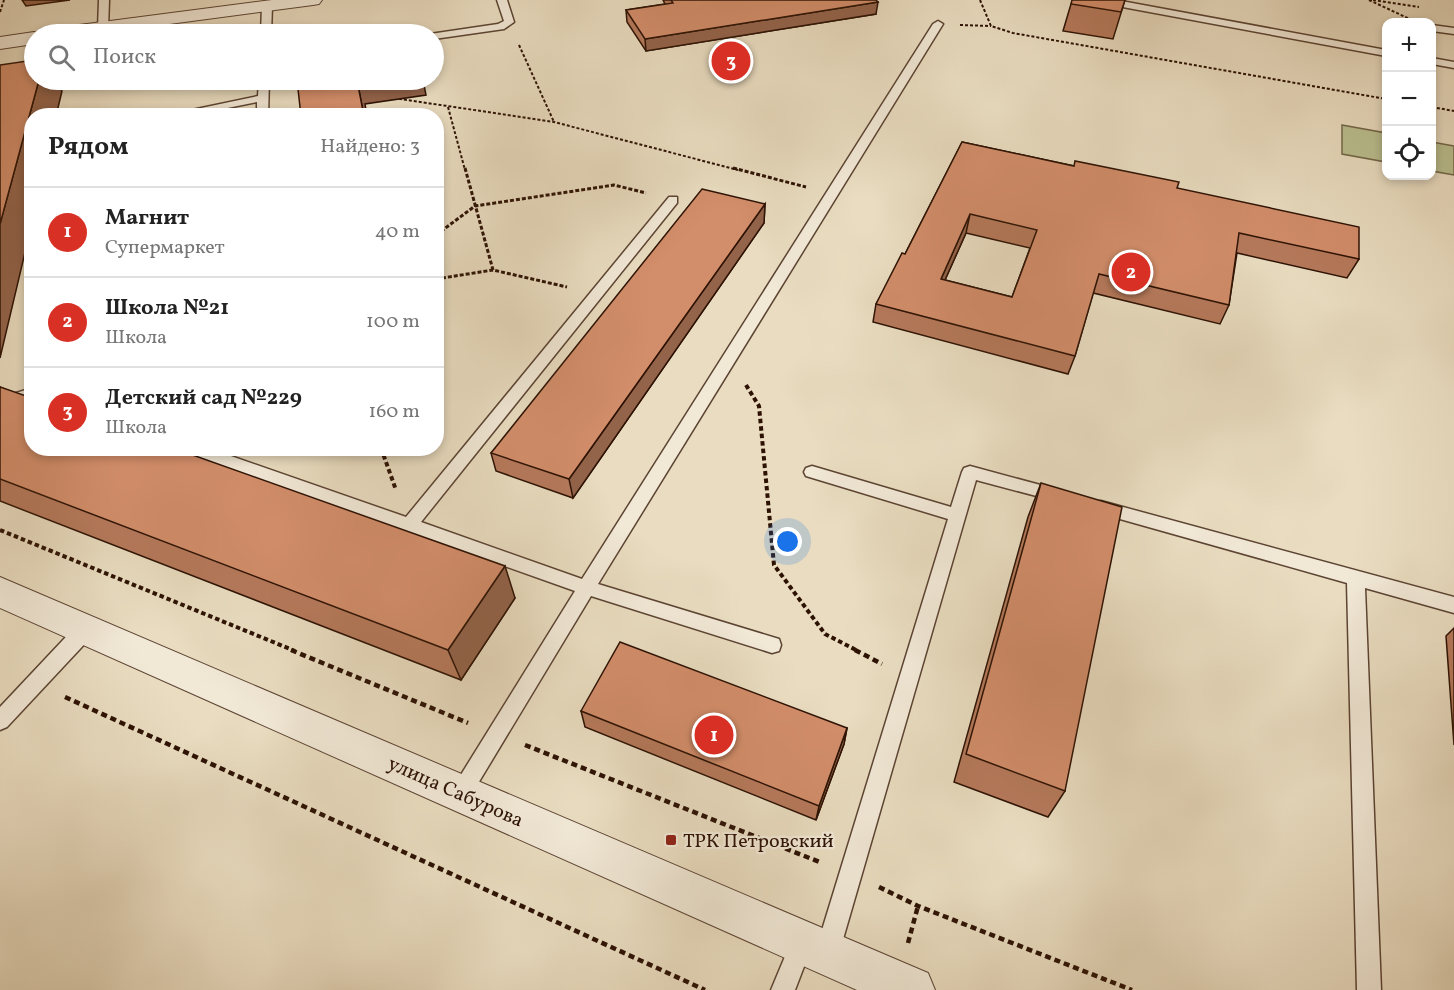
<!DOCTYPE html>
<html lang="ru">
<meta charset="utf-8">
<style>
body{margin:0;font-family:Vollkorn,serif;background:#f2f2f2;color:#222}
.controls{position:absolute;right:18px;top:18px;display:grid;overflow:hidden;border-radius:12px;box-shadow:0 3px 9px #0003}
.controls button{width:54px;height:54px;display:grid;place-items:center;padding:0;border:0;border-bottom:2px solid #e0e0e0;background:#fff;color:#222;font:30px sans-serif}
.you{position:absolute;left:788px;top:542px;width:21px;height:21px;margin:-15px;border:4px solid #fff;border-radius:50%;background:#1a73e8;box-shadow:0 0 0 9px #1a73e833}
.badge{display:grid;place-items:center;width:39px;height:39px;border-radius:50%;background:#d93025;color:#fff;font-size:20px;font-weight:700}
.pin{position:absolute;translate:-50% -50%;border:3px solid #fff;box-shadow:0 2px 6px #0006}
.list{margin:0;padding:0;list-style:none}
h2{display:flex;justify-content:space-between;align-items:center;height:78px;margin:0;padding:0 24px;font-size:26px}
h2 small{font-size:20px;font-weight:400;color:#767676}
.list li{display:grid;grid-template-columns:39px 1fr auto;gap:18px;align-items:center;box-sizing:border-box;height:90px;padding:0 24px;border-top:2px solid #e0e0e0}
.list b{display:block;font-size:22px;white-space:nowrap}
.list p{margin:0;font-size:20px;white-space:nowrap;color:#767676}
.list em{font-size:20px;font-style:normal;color:#767676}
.icon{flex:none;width:33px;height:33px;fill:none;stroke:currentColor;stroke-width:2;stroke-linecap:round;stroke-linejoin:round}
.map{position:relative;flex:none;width:1454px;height:990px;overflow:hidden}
.search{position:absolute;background:#fff;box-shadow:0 3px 9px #0003;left:24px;top:24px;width:420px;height:66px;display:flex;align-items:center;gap:15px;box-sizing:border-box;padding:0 21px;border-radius:33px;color:#767676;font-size:22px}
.panel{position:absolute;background:#fff;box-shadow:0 3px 9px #0003;left:24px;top:108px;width:420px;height:348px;border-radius:24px}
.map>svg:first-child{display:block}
.green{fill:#babf90;stroke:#74684a;stroke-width:1.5}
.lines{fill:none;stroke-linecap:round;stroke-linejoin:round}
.service-casing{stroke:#5c4433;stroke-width:3}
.minor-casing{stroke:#5c4433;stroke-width:2}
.tertiary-casing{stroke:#5c4433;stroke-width:2}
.path-far3{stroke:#2d1204;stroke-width:2;stroke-dasharray:3 2;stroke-linecap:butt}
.path-far2{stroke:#2d1204;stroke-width:3;stroke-dasharray:4 2;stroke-linecap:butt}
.path-far1{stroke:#2d1204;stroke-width:4;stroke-dasharray:4.5 3;stroke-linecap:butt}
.path{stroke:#2d1204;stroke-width:4.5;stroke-dasharray:6 4;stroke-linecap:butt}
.service{fill:#f1e8d6;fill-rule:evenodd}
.minor{fill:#f1e8d6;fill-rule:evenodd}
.tertiary{fill:#f1e8d6;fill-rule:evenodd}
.wall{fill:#b5795b;stroke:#2d1204;stroke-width:1.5;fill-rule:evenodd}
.shaded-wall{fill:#93634a;stroke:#2d1204;stroke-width:1.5}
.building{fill:#d28d6a;stroke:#2d1204;stroke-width:1.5;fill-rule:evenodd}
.poi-dot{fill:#8f2418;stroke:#f1e8d6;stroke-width:2}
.labels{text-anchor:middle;stroke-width:4.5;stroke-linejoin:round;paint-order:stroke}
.near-street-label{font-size:20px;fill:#2d1204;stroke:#f1e8d6}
.near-poi-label{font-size:20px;fill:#2d1204;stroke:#f1e8d6;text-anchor:start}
</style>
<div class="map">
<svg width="1454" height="990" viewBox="0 0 1454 990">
<rect width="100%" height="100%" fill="#e9dcc0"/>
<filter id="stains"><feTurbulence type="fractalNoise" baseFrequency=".00333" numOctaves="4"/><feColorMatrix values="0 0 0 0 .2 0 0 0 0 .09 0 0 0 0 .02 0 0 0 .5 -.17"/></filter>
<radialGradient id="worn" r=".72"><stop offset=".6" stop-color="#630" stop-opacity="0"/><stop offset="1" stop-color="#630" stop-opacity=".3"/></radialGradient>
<g class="green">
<path d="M1342 125 1386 133V162L1342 154Z"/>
<path d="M1432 142 1454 146V175L1432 171Z"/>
</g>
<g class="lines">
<defs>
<g id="service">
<path d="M99 0H109L108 28 103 31 98 28Z"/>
<path d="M497 0H507L514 22 504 29 434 39V34H430L498 24 504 21Z"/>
<path d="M1096 0H1116L1386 50V56L1101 3Z"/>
<path d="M267 3 272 6 271 34H261L262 6Z"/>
<path d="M938 21 943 24 598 584 779 639 781 645 779 651 772 653 591 596 468 800 461 803 454 800 451 793 454 786 575 591 183 452 181 448H208L406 517 669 197H677V203L421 522 582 579 933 24Z"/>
<path d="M1432 25 1454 28V34L1432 31Z"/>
<path d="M1432 58 1454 62V68L1432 64Z"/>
<path d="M259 80H269L268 116H257V102L188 116H163L258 96Z"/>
<path d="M32 388V399L0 409V398Z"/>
<path d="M812 466 951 507 962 472 964 468 970 466 1059 490 1065 492 1067 496 1065 500 1059 502 976 480 839 953 835 961 827 965 819 961 815 953 948 519 806 476 804 472 806 468Z"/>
<path d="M1101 501 1454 597V613L1365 588 1381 990H1357L1347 583 1095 512 1093 507 1095 502Z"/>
<path d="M86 621 93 623 95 629 93 635 7 727 0 730V707L79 623Z"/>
<path d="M802 932 810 935 813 943 795 990H771L794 935Z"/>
</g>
<g id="minor">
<path d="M272 0H322L319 4 313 5 94 34H47L49 30 56 28Z"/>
<path d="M34 32 41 34H34V44L0 49V37Z"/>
</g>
<path id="tertiary" d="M0 577 928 973 935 990H857L0 608Z"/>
</defs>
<use href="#service" class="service-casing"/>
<use href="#minor" class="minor-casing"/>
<use href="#tertiary" class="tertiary-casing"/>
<g class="path-far3">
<path d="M980 0 991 26 1013 33 1386 99"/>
<path d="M1369 0 1414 21"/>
<path d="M1373 0 1419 7"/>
<path d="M0 12 4 0"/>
<path d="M960 25 991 26"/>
<path d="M519 45 554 122"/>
<path d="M394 98 554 122 738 170"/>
<path d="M448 107 465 170"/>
<path d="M1432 107 1454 111"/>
</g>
<g class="path-far2">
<path d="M465 168 493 270 567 287"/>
<path d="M733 168 806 187"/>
<path d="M436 235 475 206 614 185 646 193"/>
<path d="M436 279 493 270"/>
</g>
<g class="path-far1">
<path d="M746 385 759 406 774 565 825 634 858 651"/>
<path d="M381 448 396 490"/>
<path d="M0 530 295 651"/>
</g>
<g class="path">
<path d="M291 650 468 723"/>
<path d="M855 650 882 664"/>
<path d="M65 697 705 990"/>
<path d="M525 745 822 863"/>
<path d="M879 887 918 906 1132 990"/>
<path d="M908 943 918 906"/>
</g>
<use href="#service" class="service"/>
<use href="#minor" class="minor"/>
<use href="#tertiary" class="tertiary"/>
</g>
<g class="wall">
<path d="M663 0H876V14L646 51 627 22 626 10 665 4Z"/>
<path d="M1125 0 1113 39 1063 31 1071 4Z"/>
<path d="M962 142 1177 188 1359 259 1347 278 1237 253 1229 305 1220 324 1093 293 1075 356 1068 374 873 322 876 304 905 254ZM966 233 1030 248 1012 297 945 280Z"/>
<path d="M765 204 764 223 573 498 496 471 491 453Z"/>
<path d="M0 387 515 598 461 680 0 501Z"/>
<path d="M1041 483 1065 791 1048 817 954 782 1028 517Z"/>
<path d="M1454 628V745L1446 636Z"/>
<path d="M581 711 847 728 844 744 816 820 585 727Z"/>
</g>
<g class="shaded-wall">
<path d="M22 0H70L26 6Z"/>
<path d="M878 2 876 14 646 51 645 39Z"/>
<path d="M39 80H56L62 91 56 116H32V223L0 358V224Z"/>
<path d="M357 80H423L426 95 365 104 367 116H364Z"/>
<path d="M765 204 764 223 573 498 569 479Z"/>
<path d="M970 214 966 233 937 298 941 279Z"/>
<path d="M505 566 515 598 461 680 448 650Z"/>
<path d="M847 728 844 744 816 820 819 806Z"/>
</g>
<g class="building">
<path d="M671 0H876L878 2 645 39 626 10 673 3Z"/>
<path d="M1072 0H1125L1121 12 1071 4Z"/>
<path d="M34 60V80H39L0 224V65Z"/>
<path d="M297 80H357L364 116H301Z"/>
<path d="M962 142 1074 166 1075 161 1179 182 1177 188 1359 227V259L1239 233 1229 305 1099 274 1075 356 876 304 902 253 905 254ZM970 214 1037 230 1012 297 941 279Z"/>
<path d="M702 189 765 204 569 479 491 453Z"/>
<path d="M0 387 32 398V448H173L505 566 448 650 0 479Z"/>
<path d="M1041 483 1122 507 1065 791 966 754Z"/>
<path d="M620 642 847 728 819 806 581 711Z"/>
</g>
<rect class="poi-dot" x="665" y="834" width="12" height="12" rx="3"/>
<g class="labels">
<g class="near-street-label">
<text transform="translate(456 791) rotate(24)" y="7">улица Сабурова</text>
</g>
<g class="near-poi-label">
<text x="683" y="847">ТРК Петровский</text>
</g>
</g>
<rect width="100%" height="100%" filter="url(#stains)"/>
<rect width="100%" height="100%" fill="url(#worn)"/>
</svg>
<div class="controls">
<button>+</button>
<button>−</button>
<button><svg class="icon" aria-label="locate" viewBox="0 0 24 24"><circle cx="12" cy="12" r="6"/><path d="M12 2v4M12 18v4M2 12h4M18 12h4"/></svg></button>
</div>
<div class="you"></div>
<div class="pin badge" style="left:714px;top:735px">1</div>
<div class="pin badge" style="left:1131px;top:272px">2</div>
<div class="pin badge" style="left:731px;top:61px">3</div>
<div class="search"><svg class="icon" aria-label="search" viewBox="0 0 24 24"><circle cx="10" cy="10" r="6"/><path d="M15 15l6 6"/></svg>Поиск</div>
<section class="panel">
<h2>Рядом<small>Найдено: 3</small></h2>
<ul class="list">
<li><span class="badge">1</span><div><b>Магнит</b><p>Супермаркет</p></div><em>40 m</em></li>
<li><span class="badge">2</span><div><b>Школа №21</b><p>Школа</p></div><em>100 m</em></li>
<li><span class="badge">3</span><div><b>Детский сад №229</b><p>Школа</p></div><em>160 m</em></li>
</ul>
</section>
</div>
